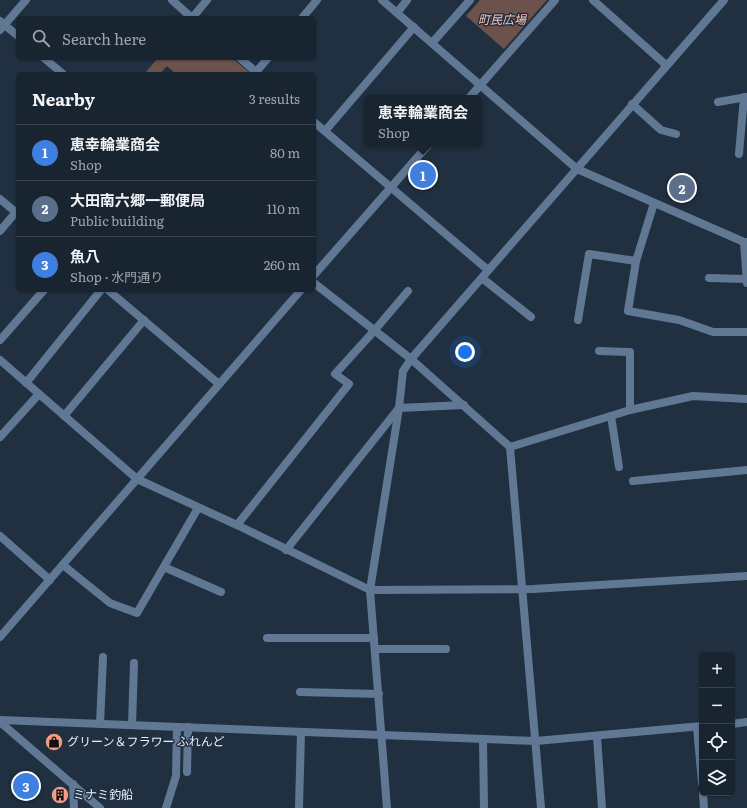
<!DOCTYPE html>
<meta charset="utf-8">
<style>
body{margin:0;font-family:Literata,"Noto Sans JP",serif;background:#26303d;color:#f1f3f6}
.controls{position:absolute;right:12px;bottom:12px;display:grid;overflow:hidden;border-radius:6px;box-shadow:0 1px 3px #0004}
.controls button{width:36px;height:36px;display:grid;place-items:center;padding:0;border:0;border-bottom:1px solid #37414d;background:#192431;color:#f1f3f6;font:20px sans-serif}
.you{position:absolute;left:465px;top:352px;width:14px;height:14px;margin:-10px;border:3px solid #fff;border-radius:50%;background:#1a73e8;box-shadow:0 0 0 6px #1a73e833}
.badge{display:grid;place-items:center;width:26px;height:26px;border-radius:50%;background:#d93025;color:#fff;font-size:13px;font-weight:700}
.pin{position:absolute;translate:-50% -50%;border:2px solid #fff;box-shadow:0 1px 4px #0006}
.popup{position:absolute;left:364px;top:95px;width:118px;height:52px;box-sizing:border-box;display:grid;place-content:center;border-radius:6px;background:#192431;filter:drop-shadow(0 1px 3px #0005);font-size:13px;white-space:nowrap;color:#9fa4ab}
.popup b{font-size:15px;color:#f1f3f6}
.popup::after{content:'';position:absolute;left:50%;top:100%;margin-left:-8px;border:8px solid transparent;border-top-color:#192431}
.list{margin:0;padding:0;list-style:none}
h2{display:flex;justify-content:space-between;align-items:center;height:52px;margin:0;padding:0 16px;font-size:17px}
h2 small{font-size:13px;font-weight:400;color:#9fa4ab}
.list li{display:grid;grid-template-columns:26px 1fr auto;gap:12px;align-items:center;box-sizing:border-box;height:56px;padding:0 16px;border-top:1px solid #37414d}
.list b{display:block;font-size:15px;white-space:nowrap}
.list p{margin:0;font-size:13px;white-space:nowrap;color:#9fa4ab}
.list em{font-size:13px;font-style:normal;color:#9fa4ab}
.icon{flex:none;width:22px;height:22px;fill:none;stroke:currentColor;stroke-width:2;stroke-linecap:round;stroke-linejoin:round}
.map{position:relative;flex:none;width:747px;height:808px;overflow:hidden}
.search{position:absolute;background:#192431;box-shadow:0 1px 3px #0004;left:16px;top:16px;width:300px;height:44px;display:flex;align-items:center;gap:10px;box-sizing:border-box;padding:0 14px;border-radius:6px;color:#9fa4ab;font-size:15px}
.panel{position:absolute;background:#192431;box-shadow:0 1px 3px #0004;left:16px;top:72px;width:300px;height:220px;border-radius:6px}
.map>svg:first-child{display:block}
.green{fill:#6b524b}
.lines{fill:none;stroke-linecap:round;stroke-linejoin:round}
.service{stroke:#617894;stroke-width:8}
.minor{stroke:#617894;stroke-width:8}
.labels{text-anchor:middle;stroke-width:3;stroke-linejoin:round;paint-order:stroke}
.park-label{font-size:12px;font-style:italic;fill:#fbc3b3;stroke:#213041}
.poi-label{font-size:12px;fill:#e4eef9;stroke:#213041;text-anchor:start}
</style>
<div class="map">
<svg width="747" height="808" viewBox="0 0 747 808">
<rect width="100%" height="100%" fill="#213041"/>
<g class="green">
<path d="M480 0H547L504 49 466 16Z"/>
<path d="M158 58H232L251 74H176L167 66 160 74H144Z"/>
</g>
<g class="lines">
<g class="service">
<path d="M172 0 192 18"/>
<path d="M593 0 666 65"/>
<path d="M397 13 407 0"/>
<path d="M192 18 207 0"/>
<path d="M302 18 317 0"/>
<path d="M432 43 470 0"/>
<path d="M240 58 258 74"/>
<path d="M256 72 268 58"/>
<path d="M718 102 747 97"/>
<path d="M632 104 661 130 676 134"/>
<path d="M314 122 488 270"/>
<path d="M325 131 414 27"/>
<path d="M739 154 744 97"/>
<path d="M654 203 636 261 628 311 679 320 713 332H747"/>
<path d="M0 231 16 212"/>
<path d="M482 278 531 317"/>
<path d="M709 278 747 279"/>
<path d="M578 320 589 254 636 261"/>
<path d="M0 340 44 290"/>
<path d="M599 351 630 352V410"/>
<path d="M26 383 101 290"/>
<path d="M64 416 144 320"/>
<path d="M611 416 619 467"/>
<path d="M0 437 39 394"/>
<path d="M633 481 747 470"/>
<path d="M237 525 349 384 335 374 374 331 408 291"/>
<path d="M0 536 50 580"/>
<path d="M286 550 399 408 464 405"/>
<path d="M63 565 110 603 137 613 198 508"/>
<path d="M164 567 221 592"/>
<path d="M267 638H374"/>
<path d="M375 649H446"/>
<path d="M300 692 379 694"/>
<path d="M100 724 103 657"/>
<path d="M132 725 134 663"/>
<path d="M697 727 702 783"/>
<path d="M597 737 602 808"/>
<path d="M483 739 484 808"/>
<path d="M187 772 188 727"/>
<path d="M703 793 704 808"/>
<path d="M166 808 176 776 177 727"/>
<path d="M299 808 301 733"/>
</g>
<g class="minor">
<path d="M382 0 577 169 744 242H747"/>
<path d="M0 21 18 36"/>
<path d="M0 30 26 0"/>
<path d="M44 58 63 74"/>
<path d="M469 98 555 0"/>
<path d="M0 199 18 214"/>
<path d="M744 242 747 283"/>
<path d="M314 275 429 144"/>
<path d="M314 283 411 359 510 447 541 808"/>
<path d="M108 290 219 384"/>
<path d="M0 360 137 479 237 525 370 590 533 589 747 576"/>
<path d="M510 447 630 410 693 396 747 399"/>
<path d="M0 637 301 290"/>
<path d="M0 720 536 741 702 726"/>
<path d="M0 722 100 808"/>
<path d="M732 724 747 722"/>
<path d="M73 784 74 808"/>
<path d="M387 808 370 590 399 408 403 371 411 359 724 0"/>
</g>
</g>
<defs>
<symbol id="shop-disc" viewBox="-11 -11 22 22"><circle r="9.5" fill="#f49e87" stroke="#213041"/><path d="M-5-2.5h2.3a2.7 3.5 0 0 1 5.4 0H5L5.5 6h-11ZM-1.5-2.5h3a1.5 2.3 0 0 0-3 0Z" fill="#111"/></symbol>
<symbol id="building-disc" viewBox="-11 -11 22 22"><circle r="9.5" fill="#f49e87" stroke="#213041"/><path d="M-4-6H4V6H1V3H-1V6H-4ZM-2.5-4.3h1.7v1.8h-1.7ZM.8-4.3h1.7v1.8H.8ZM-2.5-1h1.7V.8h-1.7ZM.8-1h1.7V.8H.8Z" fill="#111"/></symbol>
</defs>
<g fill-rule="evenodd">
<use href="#shop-disc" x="44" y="732" width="20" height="20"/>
<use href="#building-disc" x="50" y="785" width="20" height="20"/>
</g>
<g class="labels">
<g class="park-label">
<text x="502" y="24">町民広場</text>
</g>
<g class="poi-label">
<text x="67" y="746">グリーン＆フラワー ふれんど</text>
<text x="73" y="799">ミナミ釣船</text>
</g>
</g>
</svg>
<div class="controls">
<button>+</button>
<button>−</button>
<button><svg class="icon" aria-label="locate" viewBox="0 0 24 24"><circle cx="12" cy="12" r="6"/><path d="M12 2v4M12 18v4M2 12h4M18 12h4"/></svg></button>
<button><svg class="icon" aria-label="layers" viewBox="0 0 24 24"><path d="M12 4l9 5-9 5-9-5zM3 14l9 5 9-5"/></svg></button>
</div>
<div class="you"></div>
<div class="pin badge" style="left:423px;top:175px;background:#3f7fe0">1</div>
<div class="popup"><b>恵幸輪業商会</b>Shop</div>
<div class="pin badge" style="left:682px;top:188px;background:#5c6f8a">2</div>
<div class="pin badge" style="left:26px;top:786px;background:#3f7fe0">3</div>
<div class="search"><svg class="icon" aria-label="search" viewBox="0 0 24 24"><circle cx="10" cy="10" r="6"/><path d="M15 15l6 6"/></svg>Search here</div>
<section class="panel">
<h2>Nearby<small>3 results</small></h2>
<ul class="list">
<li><span class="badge" style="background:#3f7fe0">1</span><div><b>恵幸輪業商会</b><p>Shop</p></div><em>80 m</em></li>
<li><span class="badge" style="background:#5c6f8a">2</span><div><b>大田南六郷一郵便局</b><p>Public building</p></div><em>110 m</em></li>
<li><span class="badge" style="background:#3f7fe0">3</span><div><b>魚八</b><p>Shop · 水門通り</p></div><em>260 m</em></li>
</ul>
</section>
</div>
